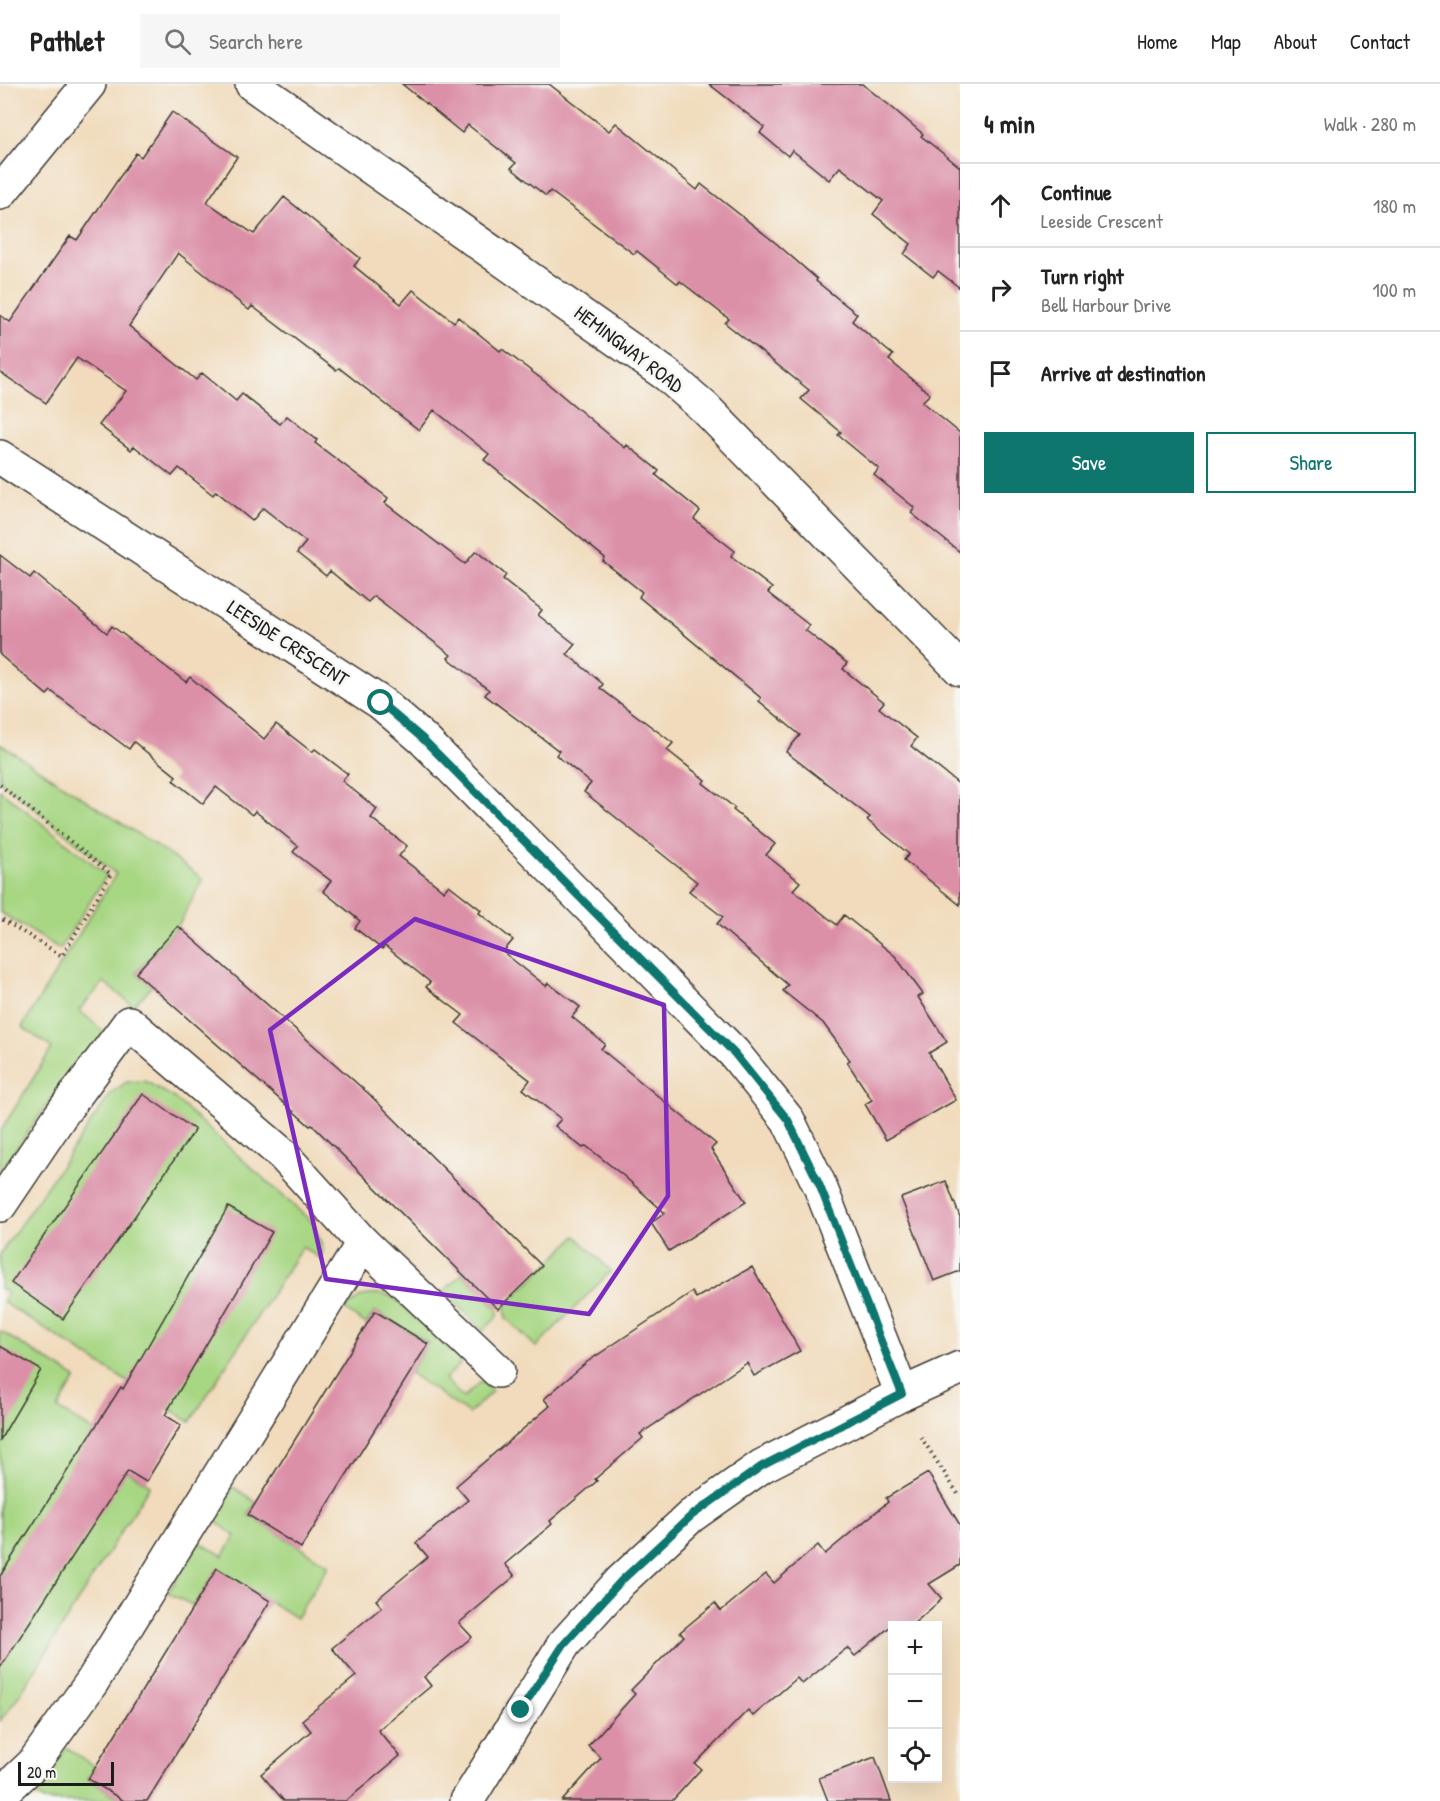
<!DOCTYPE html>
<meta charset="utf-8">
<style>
body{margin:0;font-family:"Patrick Hand",sans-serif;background:#f6f6f6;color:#222}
.controls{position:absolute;right:18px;bottom:18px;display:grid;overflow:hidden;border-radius:0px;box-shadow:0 6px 24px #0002}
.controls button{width:54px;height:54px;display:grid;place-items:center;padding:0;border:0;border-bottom:2px solid #e0e0e0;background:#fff;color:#222;font:30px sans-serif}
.scale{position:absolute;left:18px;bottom:15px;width:96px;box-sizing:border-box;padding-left:6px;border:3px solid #1c1c1c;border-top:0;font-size:16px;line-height:21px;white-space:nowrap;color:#1c1c1c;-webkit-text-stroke:4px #f6f6f2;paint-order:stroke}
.stop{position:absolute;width:18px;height:18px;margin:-14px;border:4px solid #0f766e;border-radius:50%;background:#fff}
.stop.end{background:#0f766e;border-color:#fff;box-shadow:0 2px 6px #0008}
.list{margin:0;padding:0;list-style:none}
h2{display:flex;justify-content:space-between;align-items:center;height:78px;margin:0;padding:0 24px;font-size:26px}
h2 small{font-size:20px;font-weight:400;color:#767676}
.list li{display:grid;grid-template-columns:39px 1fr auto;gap:18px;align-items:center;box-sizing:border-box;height:84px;padding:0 24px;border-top:2px solid #e0e0e0}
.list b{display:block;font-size:22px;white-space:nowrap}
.list p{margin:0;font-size:20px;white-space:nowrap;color:#767676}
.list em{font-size:20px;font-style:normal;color:#767676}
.actions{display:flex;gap:12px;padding:18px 24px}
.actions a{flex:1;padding:14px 0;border:2px solid #0f766e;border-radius:0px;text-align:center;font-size:21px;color:#0f766e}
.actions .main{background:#0f766e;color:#fff}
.icon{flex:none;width:33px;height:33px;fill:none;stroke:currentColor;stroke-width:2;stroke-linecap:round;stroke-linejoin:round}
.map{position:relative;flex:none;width:960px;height:1717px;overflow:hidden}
header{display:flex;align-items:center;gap:36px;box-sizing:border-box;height:84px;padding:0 30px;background:#fff;border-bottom:2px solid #e0e0e0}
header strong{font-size:28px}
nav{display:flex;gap:33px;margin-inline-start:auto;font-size:21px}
.search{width:420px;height:54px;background:#f6f6f6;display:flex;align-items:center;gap:15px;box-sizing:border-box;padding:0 21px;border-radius:0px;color:#767676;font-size:22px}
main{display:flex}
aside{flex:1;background:#fff}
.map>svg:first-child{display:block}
.green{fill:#a8d784;stroke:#627a50;stroke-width:1.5}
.building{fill:#db90a8}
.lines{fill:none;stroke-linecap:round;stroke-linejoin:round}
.minor-casing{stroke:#3c3934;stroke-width:36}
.path{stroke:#3c3934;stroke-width:4;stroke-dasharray:1.5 4.5;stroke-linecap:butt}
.minor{stroke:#fff;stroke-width:33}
.route{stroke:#0f766e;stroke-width:8}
.marked{fill:none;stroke:#7b2cbf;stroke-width:4.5;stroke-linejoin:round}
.labels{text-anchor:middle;stroke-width:5;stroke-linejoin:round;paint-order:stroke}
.street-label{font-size:20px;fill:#1c1c1c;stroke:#f6f6f2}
</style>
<header>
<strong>Pathlet</strong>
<div class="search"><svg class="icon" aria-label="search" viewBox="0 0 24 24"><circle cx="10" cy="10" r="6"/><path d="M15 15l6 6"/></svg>Search here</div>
<nav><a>Home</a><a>Map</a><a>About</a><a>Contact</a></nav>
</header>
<main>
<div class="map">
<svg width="960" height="1717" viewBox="0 0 960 1717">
<rect width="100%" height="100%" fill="#f6f6f2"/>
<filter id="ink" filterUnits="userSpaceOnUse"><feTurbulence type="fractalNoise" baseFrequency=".0167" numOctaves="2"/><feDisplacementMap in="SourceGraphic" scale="12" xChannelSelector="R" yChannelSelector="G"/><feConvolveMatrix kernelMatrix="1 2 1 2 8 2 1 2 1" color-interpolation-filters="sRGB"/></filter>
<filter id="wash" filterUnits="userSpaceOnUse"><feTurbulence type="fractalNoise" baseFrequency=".008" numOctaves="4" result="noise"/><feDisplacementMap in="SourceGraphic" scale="24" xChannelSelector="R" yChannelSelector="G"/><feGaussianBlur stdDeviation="1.35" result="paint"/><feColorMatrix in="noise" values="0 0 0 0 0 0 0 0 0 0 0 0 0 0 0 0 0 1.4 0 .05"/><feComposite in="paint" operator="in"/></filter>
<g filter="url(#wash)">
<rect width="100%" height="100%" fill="#f1dbbc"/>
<g class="green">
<path d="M0 660 158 763 203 795 178 842 136 889 152 902 133 922 104 898 79 926 105 949 45 1023 0 1089V1048L52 964 22 943 116 790 0 697Z"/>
<path d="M0 706 107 791 60 865 0 828Z"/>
<path d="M145 997 173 1013 313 1139 323 1165 321 1175 302 1163 190 1338 3 1218 8 1210 0 1204V1170L112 1008 127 998Z"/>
<path d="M576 1152 611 1187 536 1263 506 1234V1221Z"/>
<path d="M462 1190 498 1225V1232L483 1247 444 1207Z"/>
<path d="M379 1210 393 1213 462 1278 445 1295 463 1314 481 1297 492 1307 469 1330 410 1289 428 1259 375 1227 366 1240 344 1225 362 1212Z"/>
<path d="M0 1247 76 1294 58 1325 94 1347 86 1361 150 1401 20 1610 0 1637Z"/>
<path d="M233 1403 256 1418 248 1431 329 1481 296 1534 217 1485 194 1522 168 1509 199 1458 223 1472 236 1452 213 1436Z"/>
<path d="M67 1664 95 1683 88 1695 124 1717H43L33 1708Z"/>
</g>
<g id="blocks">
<g class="building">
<path d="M402 0H549L609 47 616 39 697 106 701 100 777 160 817 195 816 197 857 230 852 237 893 271 889 276 930 310 922 318 960 349V468L911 429 915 424 874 391 879 385 838 351 841 348 801 315 809 306 725 239 729 235 680 197 678 200 637 167 634 170 550 107 546 112 511 84 516 79 468 41 462 49Z"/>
<path d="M709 0H862L889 21 923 50 921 52 960 83V204L938 187 933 193 904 170 911 160 873 130 883 117 840 83 829 96 792 66 788 72 760 49 764 43Z"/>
<path d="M172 28 237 73 207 118 254 150 284 113 360 174 354 182 401 220 413 206 454 238 458 233 500 267 502 265 547 299 625 364 627 361 659 387 656 391 700 427 694 435 735 467 731 472 772 504 768 509 809 541 805 546 847 579 843 585 884 618 879 624 917 654 911 662 960 701V821L904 776 909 770 867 736 870 733 786 668 800 651 759 617 761 614 639 513 642 508 603 477 605 474 484 376 489 370 434 326 419 346 339 284 336 286 252 222 249 226 178 169 129 242 196 296 202 289 236 317 242 310 280 340 287 332 317 356 315 359 388 414 385 419 465 480 476 467 506 491 503 495 542 526 538 531 575 560 567 570 603 600 600 604 673 659 667 666 705 696 703 699 735 724 733 726 775 760 766 771 800 798 793 806 837 841 844 831 895 872 923 910 918 913 947 958 929 969 956 1016 886 1056 865 1020 872 1016 847 978 850 976 823 939 783 907 788 901 717 840 723 833 689 807 697 798 584 708 591 699 556 671 559 667 485 611 489 606 448 574 451 571 374 512 368 518 330 487 326 492 297 469 306 458 263 424 252 437 216 407 213 411 179 384 172 392 134 362 131 366 99 341 126 307 77 274 46 319 0 288V231L10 238 70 152 77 156 136 69 141 73Z"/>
<path d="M0 471 30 494 34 489 107 549 112 542 186 598 190 593 264 655 276 640 312 668 315 665 348 690 342 697 377 725 371 734 407 762 399 772 444 807 449 801 481 826 479 829 513 856 503 868 546 902 548 899 580 923 572 933 605 960 601 965 716 1060 711 1065 746 1118 669 1167 651 1139 665 1129 625 1093 586 1062 583 1064 555 1042 561 1035 523 1005 530 996 456 939 463 931 426 903 430 898 385 862 382 865 355 844 360 837 323 807 331 797 293 768 298 762 255 727 252 731 216 703 203 720 173 696 176 692 134 658 129 665 51 607 47 611 0 571Z"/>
<path d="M178 842 369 1010 542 1182 498 1225 312 1041 310 1042 136 889Z"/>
<path d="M143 1010 195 1046 63 1235 11 1199Z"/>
<path d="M946 1097 960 1133V1187L934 1197 901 1114Z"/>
<path d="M228 1123 272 1148 165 1331 181 1341 146 1398 128 1387 0 1584V1492L121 1303 123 1305Z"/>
<path d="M752 1183 800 1267 754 1292 747 1279 640 1350 643 1354 595 1395 597 1397 550 1437 552 1440 505 1480 515 1492 459 1539 472 1553 424 1593 431 1602 378 1646 400 1672 346 1717H284L261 1690 311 1647 302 1636 356 1592 332 1564 382 1523 376 1516 428 1473 416 1459 468 1416 456 1402 550 1322 544 1315 587 1278 692 1208 696 1214Z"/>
<path d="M375 1227 428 1260 301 1464 248 1431Z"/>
<path d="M0 1262 41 1286 0 1356Z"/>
<path d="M928 1389 960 1441V1481L929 1500 942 1515 911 1542H891L855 1572 847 1564 802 1600 797 1594 753 1632 748 1626 695 1680 701 1685 672 1717H562L601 1674 588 1662 635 1610 631 1606 684 1552 680 1548 715 1519 721 1527 766 1490 774 1499 818 1461 825 1470 888 1418 886 1414Z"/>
<path d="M217 1484 270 1517 147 1717H124L88 1695Z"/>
<path d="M875 1673 891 1717H828L819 1694Z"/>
</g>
</g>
</g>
<g filter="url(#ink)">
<use href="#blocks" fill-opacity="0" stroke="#3c3934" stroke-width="1.5"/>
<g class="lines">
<defs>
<g id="minor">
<path d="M252 0 667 291 705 324 960 585"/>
<path d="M0 109 89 0"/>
<path d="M0 373 381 619 423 655 734 969 788 1036 819 1100 902 1310"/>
<path d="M0 1121 60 1032 129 939 283 1071 363 1159 92 1598 33 1680 0 1711"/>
<path d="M363 1159 498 1287"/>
<path d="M467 1717 564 1560 621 1497 691 1432 762 1382 902 1310 960 1284"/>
</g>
</defs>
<use href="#minor" class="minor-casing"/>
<g class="path">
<path d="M0 701 111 790 62 872 0 834"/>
<path d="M921 1353 960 1413"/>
</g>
<use href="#minor" class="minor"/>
</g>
</g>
<g class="lines" filter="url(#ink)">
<path class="route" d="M381 619 423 655 734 969 788 1036 819 1100 902 1310 762 1382 691 1432 621 1497 564 1560 521 1626"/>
</g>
<path class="marked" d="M415 835 664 921 668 1112 589 1230 326 1195 270 946Z"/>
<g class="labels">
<g class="street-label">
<text transform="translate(629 265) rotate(37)" y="7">HEMINGWAY ROAD</text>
<text transform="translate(288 559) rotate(33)" y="7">LEESIDE CRESCENT</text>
</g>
</g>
</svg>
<div class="controls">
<button>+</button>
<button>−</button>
<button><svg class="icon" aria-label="locate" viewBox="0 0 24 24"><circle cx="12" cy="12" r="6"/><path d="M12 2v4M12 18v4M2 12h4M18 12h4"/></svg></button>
</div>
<div class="scale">20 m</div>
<div class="stop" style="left:381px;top:619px"></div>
<div class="stop end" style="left:521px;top:1626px"></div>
</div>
<aside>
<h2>4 min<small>Walk · 280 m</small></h2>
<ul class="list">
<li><svg class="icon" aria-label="ahead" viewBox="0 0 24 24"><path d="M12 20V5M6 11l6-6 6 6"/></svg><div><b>Continue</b><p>Leeside Crescent</p></div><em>180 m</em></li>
<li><svg class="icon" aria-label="right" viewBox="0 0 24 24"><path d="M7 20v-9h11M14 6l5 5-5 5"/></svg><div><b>Turn right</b><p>Bell Harbour Drive</p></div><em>100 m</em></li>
<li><svg class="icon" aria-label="arrive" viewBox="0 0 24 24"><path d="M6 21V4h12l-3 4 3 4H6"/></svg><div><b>Arrive at destination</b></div></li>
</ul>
<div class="actions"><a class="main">Save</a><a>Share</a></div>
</aside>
</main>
